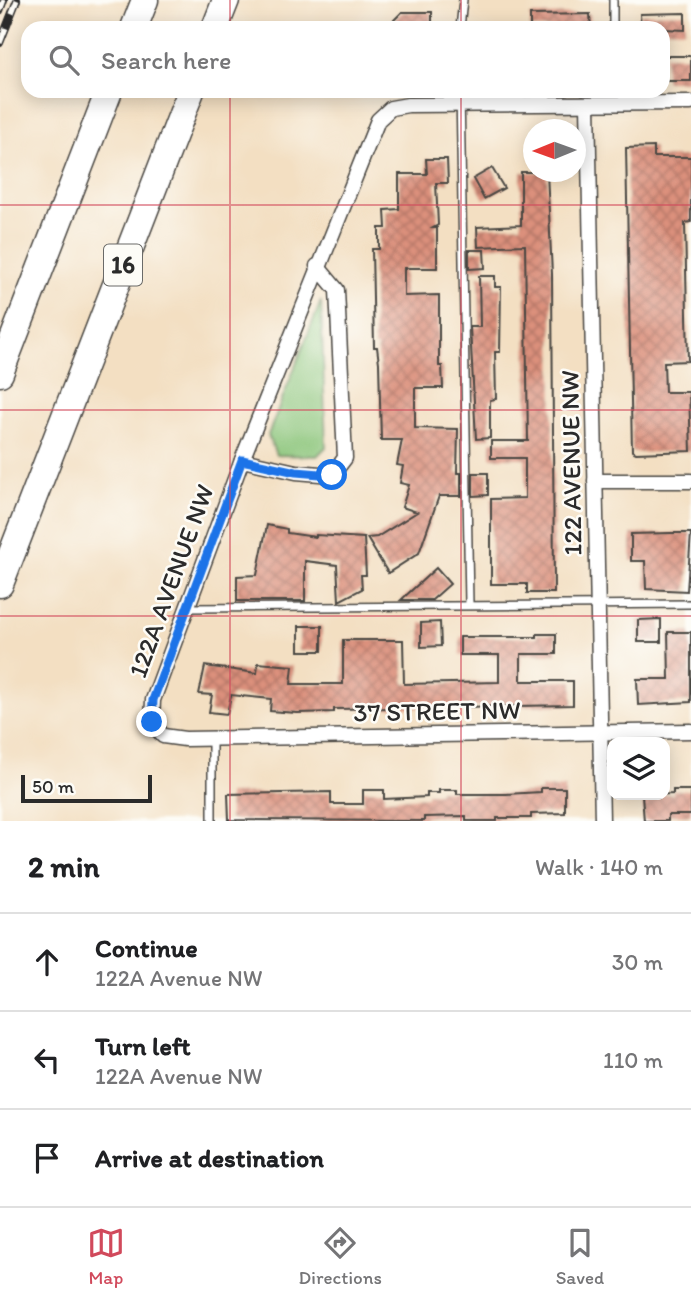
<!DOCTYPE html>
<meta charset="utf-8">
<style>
body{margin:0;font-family:Itim,sans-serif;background:#f6f6f6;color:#202124}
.controls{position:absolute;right:21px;bottom:21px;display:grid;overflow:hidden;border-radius:14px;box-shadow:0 4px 18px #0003}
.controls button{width:63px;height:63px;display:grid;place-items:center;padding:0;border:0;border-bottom:2px solid #e0e0e0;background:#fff;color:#202124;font:35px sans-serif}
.compass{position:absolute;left:523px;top:119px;width:63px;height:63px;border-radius:50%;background:#fff;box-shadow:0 4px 18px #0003;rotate:269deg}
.scale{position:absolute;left:21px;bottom:18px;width:131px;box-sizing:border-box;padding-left:7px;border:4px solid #2b2b2b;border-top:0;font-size:19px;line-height:24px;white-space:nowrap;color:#2b2b2b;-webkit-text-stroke:5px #fdfcf7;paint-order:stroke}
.stop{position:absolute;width:21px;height:21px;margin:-16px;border:5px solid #1a73e8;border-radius:50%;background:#fff}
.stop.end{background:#1a73e8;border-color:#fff;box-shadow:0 2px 7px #0008}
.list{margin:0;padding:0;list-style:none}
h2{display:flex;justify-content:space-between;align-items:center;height:91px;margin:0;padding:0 28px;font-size:30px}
h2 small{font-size:23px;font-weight:400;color:#757577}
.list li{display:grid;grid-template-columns:46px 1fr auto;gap:21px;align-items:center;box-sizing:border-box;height:98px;padding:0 28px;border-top:2px solid #e0e0e0}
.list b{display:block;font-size:26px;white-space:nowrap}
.list p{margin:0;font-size:23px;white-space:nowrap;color:#757577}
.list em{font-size:23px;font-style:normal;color:#757577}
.icon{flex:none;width:38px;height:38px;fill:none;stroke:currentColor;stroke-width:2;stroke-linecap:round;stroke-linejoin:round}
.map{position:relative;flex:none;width:691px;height:821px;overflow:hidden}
.search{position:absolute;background:#fff;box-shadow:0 4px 18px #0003;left:21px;right:21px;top:21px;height:77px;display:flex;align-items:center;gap:18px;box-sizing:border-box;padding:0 24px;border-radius:21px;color:#757577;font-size:26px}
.sheet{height:385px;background:#fff}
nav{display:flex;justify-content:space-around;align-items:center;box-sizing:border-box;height:98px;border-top:2px solid #e0e0e0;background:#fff;font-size:19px;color:#757577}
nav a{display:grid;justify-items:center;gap:4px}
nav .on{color:#d1495b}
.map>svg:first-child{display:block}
.park{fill:#8bc57a;stroke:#5b7852;stroke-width:2}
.building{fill:url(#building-cross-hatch)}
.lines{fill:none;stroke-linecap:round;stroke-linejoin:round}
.service-casing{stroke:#494642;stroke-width:10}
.minor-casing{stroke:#494642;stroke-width:17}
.motorway-casing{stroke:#494642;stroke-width:29}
.service{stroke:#fff;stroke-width:7}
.minor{stroke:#fff;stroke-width:14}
.motorway{stroke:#fff;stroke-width:26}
.rail-casing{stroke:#2b2b2b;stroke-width:8}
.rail{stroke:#fdfcf7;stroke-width:5;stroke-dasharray:16;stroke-linecap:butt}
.route{stroke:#1a73e8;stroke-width:9}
.grid{fill:none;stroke:#d1495b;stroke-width:2;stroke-opacity:0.55}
.labels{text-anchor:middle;stroke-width:5;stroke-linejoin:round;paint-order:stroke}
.shield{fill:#fdfcf7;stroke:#6a6a68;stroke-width:2}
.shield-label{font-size:24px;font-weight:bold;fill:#2b2b2b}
.street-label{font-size:26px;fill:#2b2b2b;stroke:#fdfcf7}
</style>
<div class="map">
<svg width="691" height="821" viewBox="0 0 691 821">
<defs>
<pattern id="building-cross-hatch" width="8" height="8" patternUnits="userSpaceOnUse" patternTransform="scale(1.75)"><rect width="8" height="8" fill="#db907c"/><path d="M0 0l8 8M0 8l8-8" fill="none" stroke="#b27666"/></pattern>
</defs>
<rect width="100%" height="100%" fill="#fdfcf7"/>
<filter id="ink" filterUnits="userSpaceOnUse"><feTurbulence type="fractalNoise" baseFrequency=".0143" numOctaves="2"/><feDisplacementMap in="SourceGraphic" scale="14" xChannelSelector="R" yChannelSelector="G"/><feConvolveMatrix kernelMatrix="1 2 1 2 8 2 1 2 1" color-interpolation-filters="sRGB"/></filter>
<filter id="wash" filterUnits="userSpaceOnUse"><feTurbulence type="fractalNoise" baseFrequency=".00686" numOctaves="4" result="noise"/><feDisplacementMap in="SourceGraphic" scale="28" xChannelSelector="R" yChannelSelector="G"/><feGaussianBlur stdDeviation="1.57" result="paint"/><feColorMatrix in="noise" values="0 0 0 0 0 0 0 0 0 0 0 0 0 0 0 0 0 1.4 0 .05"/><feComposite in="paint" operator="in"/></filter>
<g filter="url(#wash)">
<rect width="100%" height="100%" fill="#f3dfc2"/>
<path class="park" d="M321 301 326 447 317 456 276 455 268 435Z"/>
<g id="blocks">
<g class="building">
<path d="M402 12H432V28H386Z"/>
<path d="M685 13V30L641 28 640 14Z"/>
<path d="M590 14 591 28H530V15Z"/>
<rect x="665" y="56" width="26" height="25"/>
<path d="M654 147V157H691V222L685 223 688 361 664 362 665 392H689L691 451 636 453 632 451 626 148Z"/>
<path d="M426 159H447L448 183H436L438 225 433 228H437V268H404V296L439 295V366H442L443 388H415V428L458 429 457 473H461V496H439L419 553 388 573 367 538 377 537 417 512 402 507 409 485 400 483 403 466 397 465 402 440H381L379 363 377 347H374L372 249H379V228H386L385 210 399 209V174H427Z"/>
<path d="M492 168 504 188 484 199 473 179Z"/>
<path d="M521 172H547L552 274 554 593H527V584H491V499L525 498V458H491V441H528L525 245 478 247 477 227 521 225Z"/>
<path d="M469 250H484L485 268 469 269Z"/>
<path d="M479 276H495V287H501L500 352H495L496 399 490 400V438L476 439 470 327H480Z"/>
<path d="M473 473H488V495L473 496Z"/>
<path d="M267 525 287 529V533L316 537V535L364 538 366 575H361L362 589 339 601 337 565 305 561V601H237V576L257 575Z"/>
<path d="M671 533H691L687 591 646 589 645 561H631V534Z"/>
<path d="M436 568 450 584 432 600H401Z"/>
<path d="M661 619V642H638V620Z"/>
<path d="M440 622 441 646 421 647V623Z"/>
<rect x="299" y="626" width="23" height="25"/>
<path d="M668 632H691V702L638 705 637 679H669Z"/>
<path d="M537 634H556V654H521V681H573V705L334 709V712L297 713 270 711 271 699 231 695 227 714 209 712 212 695 199 694 205 666 257 673 258 663 293 666 291 684H343V640H403L404 684 499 682V655H460V637H537Z"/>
<path d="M541 788H565V813L531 814V818H497V821H466V816L424 817V821L229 820 228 794 331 792V804H363V790H384V799L427 797V793H439V790H457V794H506L541 792Z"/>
<path d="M673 790H691V815H668V821H644L642 795 673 794Z"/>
</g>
</g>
</g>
<g filter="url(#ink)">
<use href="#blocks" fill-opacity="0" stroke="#494642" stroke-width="2"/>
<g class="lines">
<defs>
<g id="service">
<path d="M613 0V28"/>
<path d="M460 28 463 0"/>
<path d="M460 91 469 604"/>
<path d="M189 608 691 604"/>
<path d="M212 739V821"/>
</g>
<g id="minor">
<path d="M691 103 408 105 391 108 378 120 242 460 153 700 152 722 163 736 185 739 691 731"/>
<path d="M588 104 602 821"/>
<path d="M242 460 296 472 332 475 345 458 337 290 317 266"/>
<path d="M595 481H691"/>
</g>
<g id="motorway">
<path d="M134 28 145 0"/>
<path d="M215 28 226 0"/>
<path d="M0 373 109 91"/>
<path d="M0 584 191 91"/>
</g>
</defs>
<use href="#service" class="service-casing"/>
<use href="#minor" class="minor-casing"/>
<use href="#motorway" class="motorway-casing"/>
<use href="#service" class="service"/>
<use href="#minor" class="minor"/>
<use href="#motorway" class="motorway"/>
<defs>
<g id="rail">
<path d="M0 11 4 0"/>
<path d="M0 43 17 0"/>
</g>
</defs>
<use href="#rail" class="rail-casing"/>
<use href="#rail" class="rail"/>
</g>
</g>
<g class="lines" filter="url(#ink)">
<path class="route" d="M152 722 153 700 242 460 296 472 332 475"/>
</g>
<path class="grid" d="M230 0V28M461 0V28M230 91V821M461 91V821M0 205H691M0 410H691M0 616H691"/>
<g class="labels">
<rect class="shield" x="104" y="244.5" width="38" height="41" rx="5"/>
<g class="shield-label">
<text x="123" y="273">16</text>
</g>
<g class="street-label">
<text transform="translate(571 463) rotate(-91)" y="9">122 AVENUE NW</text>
<text transform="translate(171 581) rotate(-70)" y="9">122A AVENUE NW</text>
<text transform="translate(437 711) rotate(-1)" y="9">37 STREET NW</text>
</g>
</g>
</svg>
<div class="controls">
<button><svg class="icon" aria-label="layers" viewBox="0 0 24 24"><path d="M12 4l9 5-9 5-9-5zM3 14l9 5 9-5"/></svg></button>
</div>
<svg class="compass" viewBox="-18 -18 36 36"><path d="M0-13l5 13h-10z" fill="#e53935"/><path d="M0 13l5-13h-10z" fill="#757577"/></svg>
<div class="scale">50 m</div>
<div class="stop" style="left:332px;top:475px"></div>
<div class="stop end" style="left:152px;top:722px"></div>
<div class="search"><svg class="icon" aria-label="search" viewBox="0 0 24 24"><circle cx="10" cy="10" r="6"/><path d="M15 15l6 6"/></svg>Search here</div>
</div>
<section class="sheet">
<h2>2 min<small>Walk · 140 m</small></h2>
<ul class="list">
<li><svg class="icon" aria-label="ahead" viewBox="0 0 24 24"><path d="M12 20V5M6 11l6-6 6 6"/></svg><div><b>Continue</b><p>122A Avenue NW</p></div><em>30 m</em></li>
<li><svg class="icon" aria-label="left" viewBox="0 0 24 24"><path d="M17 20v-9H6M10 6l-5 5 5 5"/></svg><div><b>Turn left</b><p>122A Avenue NW</p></div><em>110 m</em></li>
<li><svg class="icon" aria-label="arrive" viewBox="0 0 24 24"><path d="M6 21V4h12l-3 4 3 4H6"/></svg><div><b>Arrive at destination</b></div></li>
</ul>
</section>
<nav>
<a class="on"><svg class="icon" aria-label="map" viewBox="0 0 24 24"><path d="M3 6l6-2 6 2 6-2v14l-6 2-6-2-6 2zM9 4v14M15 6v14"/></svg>Map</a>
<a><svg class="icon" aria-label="directions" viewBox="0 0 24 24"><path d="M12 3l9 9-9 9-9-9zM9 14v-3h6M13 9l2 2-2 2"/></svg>Directions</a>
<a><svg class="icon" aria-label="saved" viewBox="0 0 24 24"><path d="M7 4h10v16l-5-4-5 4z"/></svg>Saved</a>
</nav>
